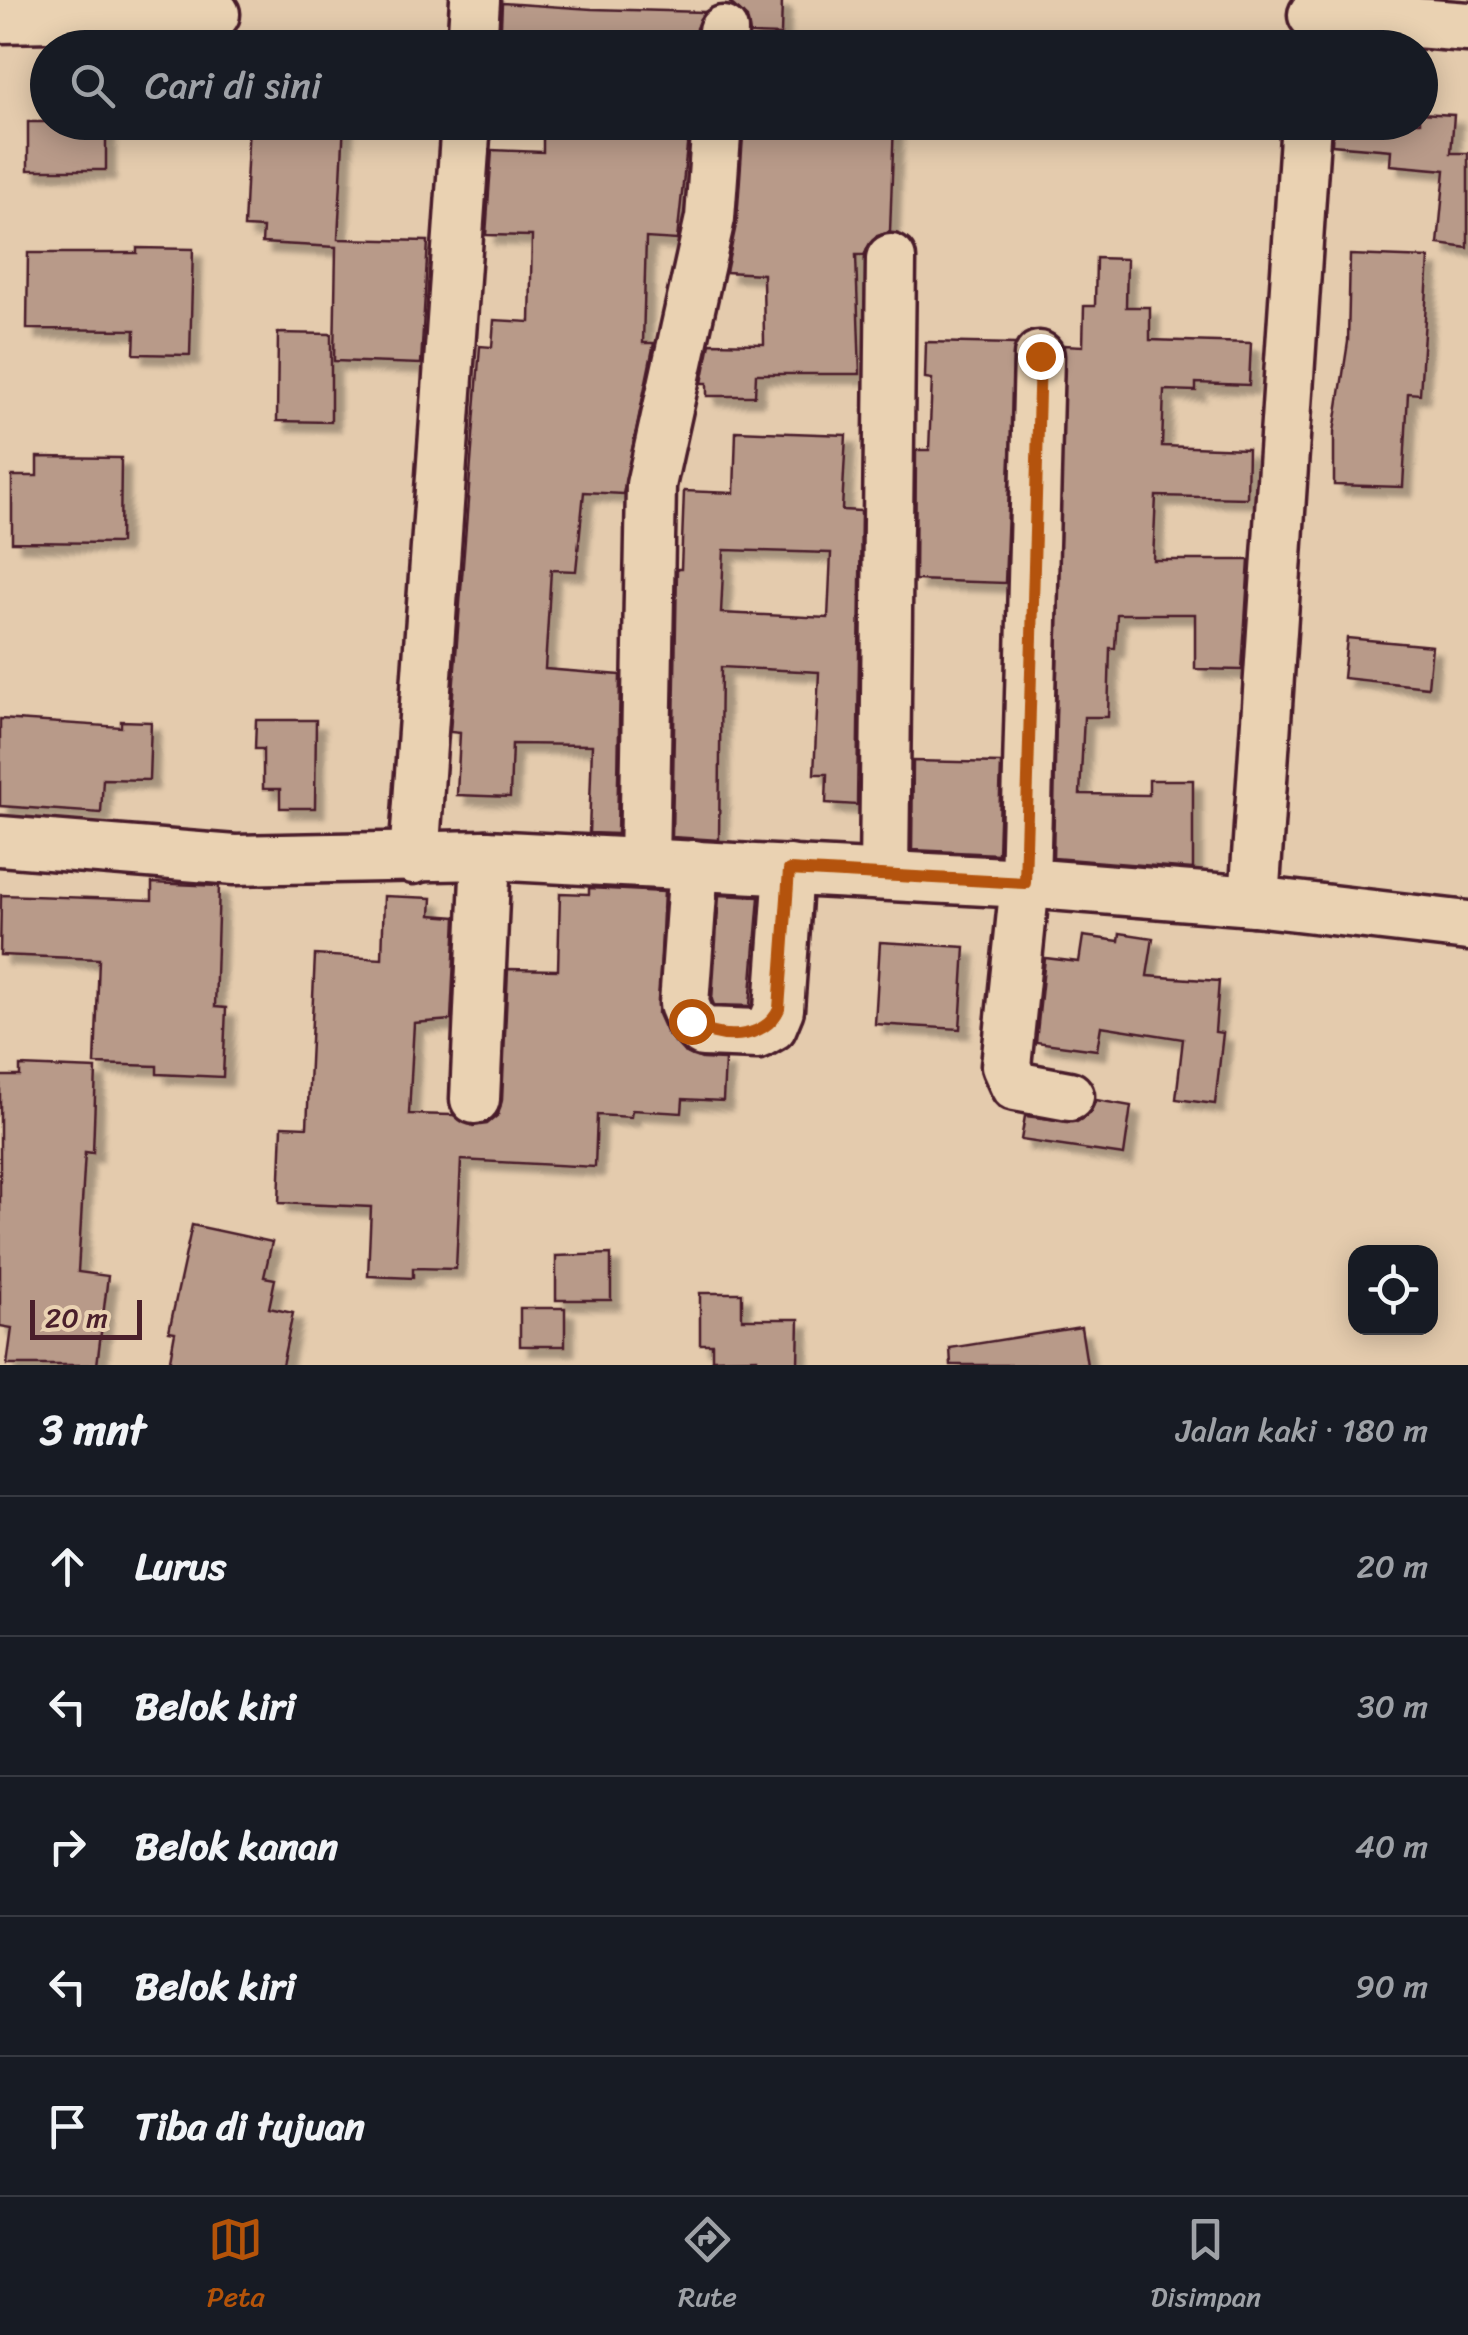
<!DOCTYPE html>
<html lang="id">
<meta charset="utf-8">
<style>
body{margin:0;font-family:Sriracha,sans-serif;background:#20242c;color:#f1f3f6}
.controls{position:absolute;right:30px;bottom:30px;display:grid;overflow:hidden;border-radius:20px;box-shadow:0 5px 25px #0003}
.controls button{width:90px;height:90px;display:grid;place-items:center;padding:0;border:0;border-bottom:2px solid #363941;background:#171b24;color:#f1f3f6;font:50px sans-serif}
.scale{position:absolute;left:30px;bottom:25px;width:112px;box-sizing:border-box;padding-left:10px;border:5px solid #4a1f2b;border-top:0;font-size:28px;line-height:35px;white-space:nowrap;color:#4a1f2b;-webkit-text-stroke:8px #ead2b2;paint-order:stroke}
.stop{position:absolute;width:30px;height:30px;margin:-22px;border:8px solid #b45309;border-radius:50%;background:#fff}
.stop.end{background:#b45309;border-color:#fff;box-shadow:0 2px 10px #0008}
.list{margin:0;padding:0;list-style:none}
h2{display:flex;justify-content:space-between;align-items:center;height:130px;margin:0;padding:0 40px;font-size:42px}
h2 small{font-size:32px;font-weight:400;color:#9ea1a6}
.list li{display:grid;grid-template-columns:65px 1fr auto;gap:30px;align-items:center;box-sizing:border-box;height:140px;padding:0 40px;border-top:2px solid #363941}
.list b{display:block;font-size:38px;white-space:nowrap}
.list em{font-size:32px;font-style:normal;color:#9ea1a6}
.icon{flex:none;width:55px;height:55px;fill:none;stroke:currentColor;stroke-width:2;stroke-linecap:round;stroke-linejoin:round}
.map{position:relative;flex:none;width:1468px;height:1365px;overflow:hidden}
.search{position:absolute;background:#171b24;box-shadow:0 5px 25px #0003;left:30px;right:30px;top:30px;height:110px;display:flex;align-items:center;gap:25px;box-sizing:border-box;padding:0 35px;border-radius:55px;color:#9ea1a6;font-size:38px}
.sheet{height:830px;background:#171b24}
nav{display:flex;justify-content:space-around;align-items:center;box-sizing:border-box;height:140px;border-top:2px solid #363941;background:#171b24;font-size:28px;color:#9ea1a6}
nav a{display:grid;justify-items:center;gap:5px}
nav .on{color:#b45309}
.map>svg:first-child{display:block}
.building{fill:#b89a89;stroke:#4a1f2b;stroke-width:2.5;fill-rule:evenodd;filter:url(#shadow)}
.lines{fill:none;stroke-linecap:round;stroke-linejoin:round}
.minor-casing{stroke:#4a1f2b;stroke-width:55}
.minor{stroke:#ead2b2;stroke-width:48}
.route{stroke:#b45309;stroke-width:12}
</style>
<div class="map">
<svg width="1468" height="1365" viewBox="0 0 1468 1365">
<defs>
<filter id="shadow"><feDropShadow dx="9" dy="9" stdDeviation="2.5" flood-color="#0004"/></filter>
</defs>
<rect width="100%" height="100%" fill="#e4cbad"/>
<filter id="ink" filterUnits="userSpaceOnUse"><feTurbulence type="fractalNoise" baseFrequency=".01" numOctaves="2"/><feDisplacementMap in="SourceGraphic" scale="20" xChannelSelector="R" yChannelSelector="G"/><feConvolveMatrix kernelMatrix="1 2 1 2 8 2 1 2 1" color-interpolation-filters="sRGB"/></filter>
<g filter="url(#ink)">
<g class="building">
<path d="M727 0H782L781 35 750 34 747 18Z"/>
<path d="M502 3 592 9 704 12 696 28 695 48H500Z"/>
<path d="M1420 113 1454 115 1451 153H1468V248L1438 244 1445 170 1390 165 1391 150 1332 145 1333 122H1420Z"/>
<rect x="28" y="122" width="78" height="48"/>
<path d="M249 122H344L338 239 428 241 421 364 334 361 336 247 262 243 263 228 244 227Z"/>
<path d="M744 122H894L890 232 877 236 864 255H856L860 374H756L755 396H707V383H702L710 343 764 344 763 274 726 272 737 220Z"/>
<path d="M612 124 689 128 677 240 646 238 643 343H654L623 494 584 492 576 571 551 570 545 669 620 675 617 834 589 833 592 745 512 744 510 797 457 795 460 733 450 732 480 346 492 347 494 320 530 322 532 236 486 235 492 150 543 152V127L612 129Z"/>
<path d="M137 248 193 249 190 355 134 354 135 330 27 329 28 253H137Z"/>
<path d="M1350 255 1429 258 1420 394 1408 393 1403 487 1334 485V432L1348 342Z"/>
<path d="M1096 258 1127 259 1126 307H1150V340L1251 343 1249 385 1196 383V391L1164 390 1162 446 1248 449 1247 498 1156 496 1153 560H1249L1242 670 1195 669V614H1117L1115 648H1110L1108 717H1084L1080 794 1149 795V780H1193V869L1053 858 1064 345 1083 346 1084 306H1095Z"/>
<path d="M278 333 331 334V422L277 421Z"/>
<path d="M926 342 1015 344 1005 583 915 580 916 450H929L932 379 925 378Z"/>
<path d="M736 431 846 435 842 510 861 511 857 805 826 803 827 774H814L819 672 721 667 719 840 672 837 677 569H681L684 491 734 493ZM724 550 831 553 828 618 721 613Z"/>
<path d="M37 457 121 458 120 543 12 542V476H37Z"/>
<path d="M1347 638 1432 646 1428 687 1343 678Z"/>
<path d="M0 719 121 727V721L151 722 149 780 103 779 101 813 0 806Z"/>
<path d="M256 720H316L315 808H280V789H263V749H255Z"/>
<path d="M913 761 1001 763 998 854 912 850Z"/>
<path d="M152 883 219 886 215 1007 226 1008 223 1077 157 1074V1066L95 1064 99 959 0 955 1 895 152 900Z"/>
<path d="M589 888 664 892 658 1014 666 1032 684 1052 702 1059 725 1060 723 1101 683 1099 682 1113 632 1110 631 1117 597 1115 595 1167 461 1160 456 1269 413 1268V1278L368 1276 371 1207 279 1203 282 1126 307 1127 315 955 382 959 384 896 432 898 431 915 456 917 451 1020 414 1023 409 1114 453 1115 473 1126 487 1124 498 1115 502 1100 508 969 558 970 560 893 589 894Z"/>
<path d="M719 895 759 897 750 1006 714 1005 712 1000Z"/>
<path d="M1120 933 1153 938 1147 976 1219 981 1215 1032 1223 1033 1215 1104 1176 1099 1183 1039 1101 1026 1097 1050 1036 1042 1045 958 1079 962 1083 936 1119 941Z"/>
<path d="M880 942 965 947 960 1029 875 1024Z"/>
<path d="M20 1066 96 1069 93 1153 85 1152 78 1272 108 1276 97 1365H7L12 1328 0 1326V1076H20Z"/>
<path d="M1096 1100 1131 1106 1124 1155 1021 1140 1025 1116 1077 1122 1090 1113Z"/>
<path d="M192 1225 272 1242 264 1277 275 1279 269 1308 293 1313 282 1365H169L175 1332 169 1331Z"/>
<path d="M611 1254V1300H556V1256Z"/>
<path d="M700 1293H742V1319H799L798 1365H757V1358L712 1359V1344H700Z"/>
<rect x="520" y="1308" width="45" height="38"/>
<path d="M1081 1327 1087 1365H951L950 1348Z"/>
</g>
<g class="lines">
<defs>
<g id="minor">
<path d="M1313 15 1468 27"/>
<path d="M0 18 215 14"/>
<path d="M472 48 475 0"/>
<path d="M722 48 723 31"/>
<path d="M1039 356 1025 883 1006 1066 1015 1086 1069 1096"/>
<path d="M0 841 235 860 486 855 1025 883 1254 901 1468 926"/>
<path d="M414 859 466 122"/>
<path d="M644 863 651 485 710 218 717 122"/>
<path d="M694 865 684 1004 691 1021 703 1032 758 1034 772 1026 779 1009 789 870"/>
<path d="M884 875 891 259"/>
<path d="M1254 901 1306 122"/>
<path d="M475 1099 486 855"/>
</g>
</defs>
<use href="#minor" class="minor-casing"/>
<use href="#minor" class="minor"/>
</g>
</g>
<g class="lines" filter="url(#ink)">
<path class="route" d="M691 1021C715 1043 766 1040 779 1009L789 870 1025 883 1040 356"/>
</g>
</svg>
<div class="controls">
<button><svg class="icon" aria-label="locate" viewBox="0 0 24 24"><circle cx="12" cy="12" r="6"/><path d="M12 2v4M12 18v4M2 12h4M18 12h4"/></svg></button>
</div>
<div class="scale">20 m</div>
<div class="stop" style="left:691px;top:1021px"></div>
<div class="stop end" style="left:1040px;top:356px"></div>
<div class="search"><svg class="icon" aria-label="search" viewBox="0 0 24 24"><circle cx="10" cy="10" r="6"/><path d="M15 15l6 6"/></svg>Cari di sini</div>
</div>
<section class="sheet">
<h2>3 mnt<small>Jalan kaki · 180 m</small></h2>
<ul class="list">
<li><svg class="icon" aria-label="ahead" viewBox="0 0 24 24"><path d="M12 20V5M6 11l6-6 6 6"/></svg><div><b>Lurus</b></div><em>20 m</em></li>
<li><svg class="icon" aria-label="left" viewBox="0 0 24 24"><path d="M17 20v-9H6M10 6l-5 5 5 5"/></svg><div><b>Belok kiri</b></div><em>30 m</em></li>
<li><svg class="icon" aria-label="right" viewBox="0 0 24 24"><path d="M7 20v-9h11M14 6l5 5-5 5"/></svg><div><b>Belok kanan</b></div><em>40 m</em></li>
<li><svg class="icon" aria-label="left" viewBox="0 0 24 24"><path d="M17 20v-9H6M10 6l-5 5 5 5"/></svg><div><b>Belok kiri</b></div><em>90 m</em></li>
<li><svg class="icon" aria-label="arrive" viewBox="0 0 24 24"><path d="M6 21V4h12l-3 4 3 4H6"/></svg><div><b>Tiba di tujuan</b></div></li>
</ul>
</section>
<nav>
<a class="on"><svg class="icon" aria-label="map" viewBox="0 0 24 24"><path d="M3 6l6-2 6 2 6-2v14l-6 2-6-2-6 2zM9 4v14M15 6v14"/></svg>Peta</a>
<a><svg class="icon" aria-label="directions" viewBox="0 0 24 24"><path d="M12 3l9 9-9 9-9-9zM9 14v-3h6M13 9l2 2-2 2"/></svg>Rute</a>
<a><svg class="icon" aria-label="saved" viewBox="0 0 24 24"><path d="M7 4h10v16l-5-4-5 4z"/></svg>Disimpan</a>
</nav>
